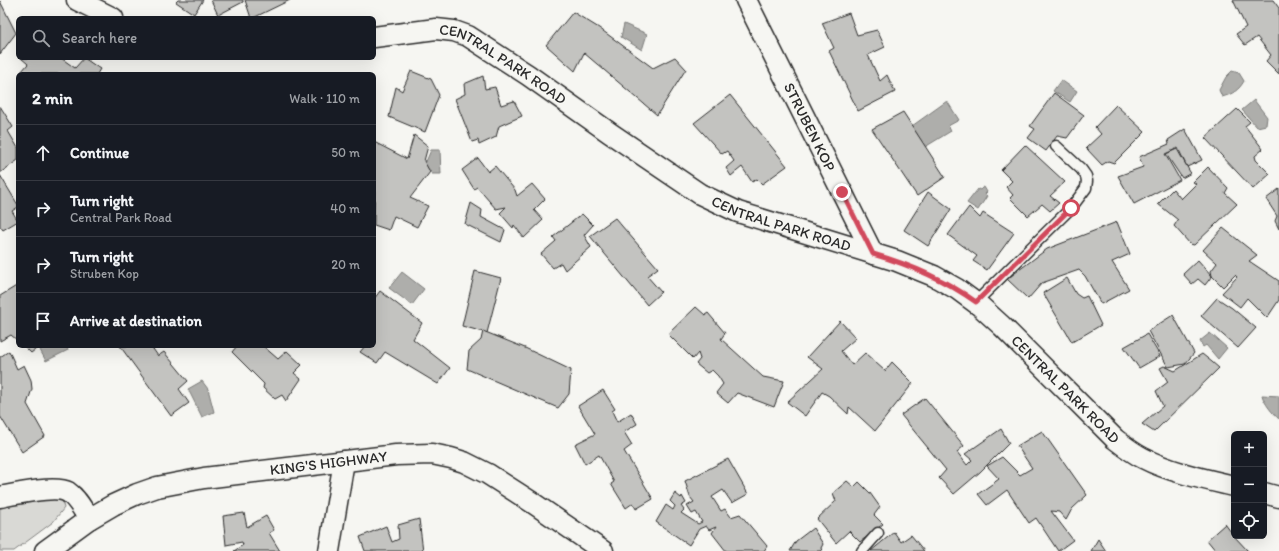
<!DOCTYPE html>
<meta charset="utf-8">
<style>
body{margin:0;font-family:Itim,sans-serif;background:#242831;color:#f1f3f6}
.controls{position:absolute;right:12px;bottom:12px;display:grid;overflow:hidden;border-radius:6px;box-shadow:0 4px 16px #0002}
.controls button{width:36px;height:36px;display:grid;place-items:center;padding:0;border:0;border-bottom:1px solid #363941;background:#171b24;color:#f1f3f6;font:20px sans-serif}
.stop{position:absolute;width:12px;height:12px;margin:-9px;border:3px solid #d1495b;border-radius:50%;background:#fff}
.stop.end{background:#d1495b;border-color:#fff;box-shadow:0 1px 4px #0008}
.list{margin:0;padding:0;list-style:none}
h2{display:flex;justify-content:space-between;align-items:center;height:52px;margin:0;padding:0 16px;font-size:17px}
h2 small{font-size:13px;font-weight:400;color:#9ea1a6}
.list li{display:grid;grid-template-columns:26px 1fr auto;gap:12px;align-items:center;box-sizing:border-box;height:56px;padding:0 16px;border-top:1px solid #363941}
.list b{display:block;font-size:15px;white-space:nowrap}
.list p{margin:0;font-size:13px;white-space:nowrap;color:#9ea1a6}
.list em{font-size:13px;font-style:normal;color:#9ea1a6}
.icon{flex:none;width:22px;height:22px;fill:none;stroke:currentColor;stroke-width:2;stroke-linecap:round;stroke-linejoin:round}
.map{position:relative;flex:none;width:1279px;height:551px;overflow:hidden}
.search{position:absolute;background:#171b24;box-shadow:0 4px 16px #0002;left:16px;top:16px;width:360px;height:44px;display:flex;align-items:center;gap:10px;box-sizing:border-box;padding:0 14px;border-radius:6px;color:#9ea1a6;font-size:15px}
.panel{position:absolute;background:#171b24;box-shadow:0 4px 16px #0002;left:16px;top:72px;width:360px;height:276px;border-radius:6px}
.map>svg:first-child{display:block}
.green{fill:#d9d9d5;stroke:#828280}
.water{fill:#aeaeab;stroke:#7a7a78}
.building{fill:#c3c3c0;stroke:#2b2b2b}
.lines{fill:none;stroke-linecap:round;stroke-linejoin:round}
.lane-casing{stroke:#2b2b2b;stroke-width:13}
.street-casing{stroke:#2b2b2b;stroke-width:23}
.lane{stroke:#f6f6f2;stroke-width:10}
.street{stroke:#f6f6f2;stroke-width:20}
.route{stroke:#d1495b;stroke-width:5}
.labels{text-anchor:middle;stroke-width:3.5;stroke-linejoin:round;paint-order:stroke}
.street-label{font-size:15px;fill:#2b2b2b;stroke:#f6f6f2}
</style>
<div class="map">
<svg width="1279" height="551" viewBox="0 0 1279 551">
<rect width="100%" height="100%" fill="#f6f6f2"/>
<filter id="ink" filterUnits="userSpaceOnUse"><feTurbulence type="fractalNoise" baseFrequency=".025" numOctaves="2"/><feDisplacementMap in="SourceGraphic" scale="8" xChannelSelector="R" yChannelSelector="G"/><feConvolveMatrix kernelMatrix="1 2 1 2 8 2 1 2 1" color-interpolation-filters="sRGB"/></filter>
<g filter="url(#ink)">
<path class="green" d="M61 497 64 508 53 522 14 551H0V504Z"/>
<g class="water">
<path d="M624 24 647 34 642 50 621 37Z"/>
<path d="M1232 71 1239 73 1244 81C1239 90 1233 94 1222 97L1219 90 1226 77Z"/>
<path d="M1061 80 1077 91 1070 102 1053 91Z"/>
<path d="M1254 100 1267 117 1266 125 1257 127 1242 110Z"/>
<path d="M947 101 959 120 948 126 951 131 925 147 912 126Z"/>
<path d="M431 150H440L441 174H432L425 164Z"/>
<path d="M984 187 987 192 985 194 987 196 978 210 967 203 978 189 980 190 982 188Z"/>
<path d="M402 272 424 289 412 305 389 288Z"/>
<path d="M1210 333 1227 348 1218 359 1206 345 1203 347 1200 341Z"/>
<path d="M47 346H66L68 350 46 361 40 350Z"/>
<path d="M202 381 208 389 214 412 202 417 188 389Z"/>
<path d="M1262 395 1279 396V419C1273 414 1264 403 1262 395Z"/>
</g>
<g class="building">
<path d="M178 0H203L194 14 176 2Z"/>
<path d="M211 0H243V2L218 15Z"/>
<path d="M245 0H290L253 18H251Z"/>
<path d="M1233 0H1273L1279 8V74L1266 61 1271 55 1257 37 1245 45 1236 34 1246 27Z"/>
<path d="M0 1 16 33 0 54Z"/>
<path d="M573 12 599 28 653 68 675 57 686 69 657 115 584 53 575 71 546 45Z"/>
<path d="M849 13 857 35 877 30 885 47 868 55 880 81 887 75 895 92 858 111 829 51 834 48 822 23Z"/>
<path d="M21 58H61L75 68 84 58 100 69 97 74H24L21 72 28 64Z"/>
<path d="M411 71 431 79 439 95 425 132 389 117 396 87 402 91Z"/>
<path d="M483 76 485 89 495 87 501 105 514 101 522 116 499 126 496 137 479 145 478 140 472 142 455 99 465 94 464 84Z"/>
<path d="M1054 93 1084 115 1067 138 1057 136 1046 151 1028 138 1035 129 1030 126Z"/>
<path d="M730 95 787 166 762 184 757 179 752 182 742 167 731 176 726 168 734 161 727 151 722 154 694 123Z"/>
<path d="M1116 105 1145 132 1114 163 1108 161 1102 165 1086 148 1101 134 1095 127Z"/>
<path d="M0 106 13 127 8 131 18 148V160L0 173Z"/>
<path d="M1237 109 1250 122 1245 126 1263 149 1255 156 1256 160 1270 174 1253 189 1205 138Z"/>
<path d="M903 112 945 177 917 196 872 129Z"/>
<path d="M1185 129 1202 160 1187 167 1178 148 1165 154 1180 180 1134 204 1118 176 1143 167 1139 157 1169 144 1168 140Z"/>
<path d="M414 135 428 146 424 161 430 172 410 198 428 206 417 227 394 216 389 230 374 225 375 179H374V142L407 159Z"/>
<path d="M1025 145 1065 182 1050 196 1059 203 1050 211 1042 204 1028 216 1010 198 1013 195 1006 187 1012 181 1001 170Z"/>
<path d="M1177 149 1190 172 1191 173 1182 178 1166 154Z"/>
<path d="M478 158 488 172 495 166 515 190 517 196 532 184 545 199 534 210 543 220 524 238 514 225 513 228 500 213 506 207 496 209 477 187 474 189 462 170Z"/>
<path d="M1208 167 1228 188 1225 193 1237 204 1194 245 1190 244 1174 226 1178 220 1158 204 1173 189 1181 199 1196 184 1193 182Z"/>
<path d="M0 175 18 205V207L12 211 18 221 3 230 0 226Z"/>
<path d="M1279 189V229L1275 221 1277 216 1266 199Z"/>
<path d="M928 192 951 209 928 246 904 230Z"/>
<path d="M471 203 482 210 481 217 505 230 501 242 465 224Z"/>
<path d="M969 207 980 218 983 213 1014 233 987 270 973 261 977 256 948 235Z"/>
<path d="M582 214 593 225 584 235 591 247 565 270 561 263 553 268 541 254 556 241 553 237Z"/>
<path d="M615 218 658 268 647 276 661 292 647 305 590 236Z"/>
<path d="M1117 222 1130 254 1112 262 1129 289 1101 304 1085 276 1079 270 1042 283 1028 299 1007 279 1047 249Z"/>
<path d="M1223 228 1257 255 1249 261 1279 281V300L1267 318 1247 298 1240 307 1222 293 1237 277 1235 275 1223 287 1212 276 1211 271 1217 263 1203 250Z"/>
<path d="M1198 260 1212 276 1205 285 1198 279 1192 284 1183 274Z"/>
<path d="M475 271 501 278 487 333 462 326Z"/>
<path d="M1067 278 1076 294 1082 298 1087 296 1101 325 1072 342 1043 293Z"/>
<path d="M18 285V341L11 335 0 341V296Z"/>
<path d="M380 291 422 323 413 339 450 368 438 384 385 352 377 363 360 352 365 346H374V299Z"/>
<path d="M1217 298 1232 308 1256 328 1238 348 1201 316Z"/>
<path d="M696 307 705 315 708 313 725 333 721 339 763 377 784 381 774 407 737 393 728 403 716 393 723 384 718 376 712 370 707 373 696 364 700 359 698 353 693 359 668 334Z"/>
<path d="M1173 315 1194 353 1185 364 1168 367 1148 331Z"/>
<path d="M840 321 856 338 841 351 852 365 865 353 885 371 892 362 913 383 875 431 849 407 848 414 829 396 822 392 805 416 787 402 823 369 807 357Z"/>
<path d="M483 331 525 348 571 370 569 394 558 408 467 369 469 351 481 340Z"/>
<path d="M1147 334 1160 356 1139 368 1124 347Z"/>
<path d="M24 346H40L31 353Z"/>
<path d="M120 346H151L158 356 164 352 188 381 179 389 189 403 171 416Z"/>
<path d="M237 346H263L278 359 287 351 302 365 294 373 301 379 286 401 282 395 275 399 263 388 264 384 232 352Z"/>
<path d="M9 351 17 369 24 365 31 380 32 389 27 404 45 436 22 452 0 416V357Z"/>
<path d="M1202 354 1212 362 1219 368 1154 432 1142 424 1163 406 1156 391 1168 382 1160 368 1164 366 1175 371Z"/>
<path d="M603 390 615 409 612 411 617 422 631 413 637 424 624 432 632 445 624 451 653 499 636 509 633 503 626 508 611 484 614 482 599 455 585 464 575 444 595 434 578 406Z"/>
<path d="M925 398 964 446 957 452 967 465 972 460 965 454 1001 429 1009 443 980 472 954 494 939 478 946 470 901 415Z"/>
<path d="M1042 431 1087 495 1072 509 1066 520 1059 512 1051 511 1073 540 1058 551 1036 518 1029 523 1007 490 987 505 978 494 999 479 987 466 1002 457 1020 475 1032 468 1017 446Z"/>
<path d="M728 459 748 494 732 503 723 490 712 497 721 511 725 509 731 517 740 514 767 546 764 551H726L712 533 716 527 709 530 706 526 699 529 689 545 656 522 666 505 673 510 675 506 670 501 675 493 681 498 682 496 686 503 681 506 684 510 681 513 698 524 702 522 696 512 692 514 687 506 694 502 690 497 685 481Z"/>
<path d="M847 481 854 487 859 482 870 493 880 507 874 515 883 524 860 542 849 531 836 543 817 519 836 501 833 493Z"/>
<path d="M244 513 247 527 266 516 274 530 269 533 280 551H234L243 545 242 542 226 545 223 516Z"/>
<path d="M419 519 423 551H365L360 537 386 526 392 542 399 539 398 525Z"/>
<path d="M1225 524 1234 536 1248 551H1216L1207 540Z"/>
<path d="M813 528 823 544 821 548 822 551H790L796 541Z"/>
<path d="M894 532 901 542 911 535 924 551H871Z"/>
<path d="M1098 539 1106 551H1091Z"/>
</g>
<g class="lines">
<defs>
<g id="lane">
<path d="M976 302 1071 208 1086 188 1087 181 1086 176 1081 169 1056 146"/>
<path d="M862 551 878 533"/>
</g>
<g id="street">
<path d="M77 0 113 18"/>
<path id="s1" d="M746 0 873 254"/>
<path id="s2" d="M374 37 436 29 454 31 468 36 528 75 610 133 700 194 738 212 897 261 934 276 957 289 980 306 1002 326 1115 439C1124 446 1133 453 1143 458 1170 472 1204 479 1234 486"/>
<path d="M1264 493 1279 497"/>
<path d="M0 497C15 494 56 485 68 492 77 498 83 510 89 519"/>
<path id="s3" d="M45 551 89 519 113 505 137 494 157 487 204 478 396 455 432 454 451 458 464 462 488 474 533 503 603 551"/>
<path d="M329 551 344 461"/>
</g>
</defs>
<use href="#lane" class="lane-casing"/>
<use href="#street" class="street-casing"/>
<use href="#lane" class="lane"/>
<use href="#street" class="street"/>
</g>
</g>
<g class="lines" filter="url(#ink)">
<path class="route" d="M842 192 873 254C911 265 944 279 976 302L1071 208"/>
</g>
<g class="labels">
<g class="street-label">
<text dy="5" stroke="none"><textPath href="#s2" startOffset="139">CENTRAL PARK ROAD</textPath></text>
<text dy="5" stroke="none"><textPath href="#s1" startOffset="142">STRUBEN KOP</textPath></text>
<text dy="5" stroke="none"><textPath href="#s2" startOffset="463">CENTRAL PARK ROAD</textPath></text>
<text dy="5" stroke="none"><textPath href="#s2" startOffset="799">CENTRAL PARK ROAD</textPath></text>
<text dy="5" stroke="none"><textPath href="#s3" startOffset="303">KING'S HIGHWAY</textPath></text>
</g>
</g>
</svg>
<div class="controls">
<button>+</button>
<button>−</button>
<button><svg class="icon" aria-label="locate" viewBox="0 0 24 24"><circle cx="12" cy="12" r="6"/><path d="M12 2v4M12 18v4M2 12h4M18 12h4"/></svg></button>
</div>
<div class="stop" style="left:1071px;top:208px"></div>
<div class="stop end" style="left:842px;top:192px"></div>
<div class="search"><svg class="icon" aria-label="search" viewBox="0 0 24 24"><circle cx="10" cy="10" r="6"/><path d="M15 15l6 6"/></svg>Search here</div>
<section class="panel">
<h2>2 min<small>Walk · 110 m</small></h2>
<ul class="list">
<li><svg class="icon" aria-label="ahead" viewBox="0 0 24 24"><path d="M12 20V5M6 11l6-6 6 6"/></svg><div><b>Continue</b></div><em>50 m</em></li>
<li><svg class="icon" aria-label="right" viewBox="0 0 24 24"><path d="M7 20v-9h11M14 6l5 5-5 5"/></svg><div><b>Turn right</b><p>Central Park Road</p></div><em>40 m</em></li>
<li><svg class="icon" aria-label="right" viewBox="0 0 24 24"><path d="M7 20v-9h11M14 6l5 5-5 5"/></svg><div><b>Turn right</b><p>Struben Kop</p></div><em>20 m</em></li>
<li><svg class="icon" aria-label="arrive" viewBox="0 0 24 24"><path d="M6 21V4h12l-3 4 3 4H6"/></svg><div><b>Arrive at destination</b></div></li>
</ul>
</section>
</div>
